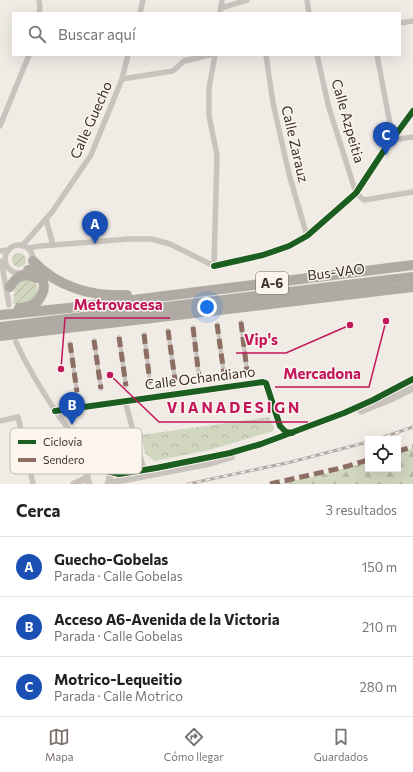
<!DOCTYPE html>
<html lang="es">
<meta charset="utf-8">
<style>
body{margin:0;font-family:Commissioner,sans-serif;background:#f2f2f2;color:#222}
.controls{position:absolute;right:12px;bottom:12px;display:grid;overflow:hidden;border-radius:0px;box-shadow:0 4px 16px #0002}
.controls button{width:36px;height:36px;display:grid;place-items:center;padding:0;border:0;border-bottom:1px solid #e0e0e0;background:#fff;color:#222;font:20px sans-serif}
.you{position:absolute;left:207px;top:307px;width:14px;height:14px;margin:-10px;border:3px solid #fff;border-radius:50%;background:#1a73e8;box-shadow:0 0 0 6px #1a73e833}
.badge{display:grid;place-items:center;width:26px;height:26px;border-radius:50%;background:#7a716c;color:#fff;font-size:13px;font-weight:700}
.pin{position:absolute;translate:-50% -33px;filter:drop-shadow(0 1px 2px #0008)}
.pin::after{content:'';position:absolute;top:21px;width:14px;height:12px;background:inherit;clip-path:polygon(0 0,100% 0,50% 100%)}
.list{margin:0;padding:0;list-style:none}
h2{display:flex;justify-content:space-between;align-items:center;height:52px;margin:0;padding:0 16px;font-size:17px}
h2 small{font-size:13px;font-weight:400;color:#767676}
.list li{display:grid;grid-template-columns:26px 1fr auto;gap:12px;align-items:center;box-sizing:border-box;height:60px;padding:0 16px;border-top:1px solid #e0e0e0}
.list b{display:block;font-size:15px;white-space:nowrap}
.list p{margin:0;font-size:13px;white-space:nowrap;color:#767676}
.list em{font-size:13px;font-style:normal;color:#767676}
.icon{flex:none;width:22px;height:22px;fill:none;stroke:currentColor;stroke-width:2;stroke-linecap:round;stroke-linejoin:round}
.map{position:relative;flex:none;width:413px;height:484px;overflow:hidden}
.search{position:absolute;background:#fff;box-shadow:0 4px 16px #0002;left:12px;right:12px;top:12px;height:44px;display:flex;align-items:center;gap:10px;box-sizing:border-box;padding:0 14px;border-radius:0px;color:#767676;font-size:15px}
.sheet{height:232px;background:#fff}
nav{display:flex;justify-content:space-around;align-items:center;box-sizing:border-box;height:56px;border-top:1px solid #e0e0e0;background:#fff;font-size:11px;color:#767676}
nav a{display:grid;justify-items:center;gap:2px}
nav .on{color:#7a716c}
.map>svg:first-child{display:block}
.forest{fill:url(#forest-firs)}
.park{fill:url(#park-crowns)}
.garden{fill:url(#garden-furrows)}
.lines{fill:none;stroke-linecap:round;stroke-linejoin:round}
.pedestrian{stroke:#c9c3be;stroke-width:4}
.minor{stroke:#c9c3be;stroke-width:5.5}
.tertiary{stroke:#c9c3be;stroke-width:7}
.motorway{stroke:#afaaa4;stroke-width:10}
.rail-casing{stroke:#b1aca8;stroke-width:3}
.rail{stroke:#fbf5ee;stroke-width:1.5;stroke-dasharray:4.5;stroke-linecap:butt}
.quiet{stroke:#8d6e63;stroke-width:5;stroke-dasharray:10 5;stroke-linecap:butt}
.cycleway-casing{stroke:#fbf5ee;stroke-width:8}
.cycleway{stroke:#1b5e20;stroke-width:6}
.labels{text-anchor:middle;stroke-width:3;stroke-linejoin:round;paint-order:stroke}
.shield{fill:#fbf5ee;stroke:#756b66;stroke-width:1}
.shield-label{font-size:13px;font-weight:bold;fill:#3b302b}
.street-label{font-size:14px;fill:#3b302b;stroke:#fbf5ee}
.key{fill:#fbf5ee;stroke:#c1bab4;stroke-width:1}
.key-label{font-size:11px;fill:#3b302b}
.leader{fill:none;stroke:#c2185b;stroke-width:1.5}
.callout-dot{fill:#c2185b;stroke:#fbf5ee;stroke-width:1.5}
.callout-label{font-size:15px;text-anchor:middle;font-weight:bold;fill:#c2185b;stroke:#fbf5ee;stroke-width:3;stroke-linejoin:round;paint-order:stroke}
</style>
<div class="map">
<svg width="413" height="484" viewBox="0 0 413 484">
<defs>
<pattern id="forest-firs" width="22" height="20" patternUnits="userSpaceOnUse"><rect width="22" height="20" fill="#d1d6bf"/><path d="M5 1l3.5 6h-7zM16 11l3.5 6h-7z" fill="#b4b8a4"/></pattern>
<pattern id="park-crowns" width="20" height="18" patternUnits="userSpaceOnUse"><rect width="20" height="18" fill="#d1d6bf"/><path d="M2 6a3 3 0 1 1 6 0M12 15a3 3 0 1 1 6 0" fill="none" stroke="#b4b8a4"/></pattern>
<pattern id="garden-furrows" width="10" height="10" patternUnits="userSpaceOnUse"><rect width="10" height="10" fill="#d1d6bf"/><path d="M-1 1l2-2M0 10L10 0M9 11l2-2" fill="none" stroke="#b4b8a4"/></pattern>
</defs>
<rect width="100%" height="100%" fill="#f0ebe5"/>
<path class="forest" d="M413 448V484H278L325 474 368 462V469H398V453Z"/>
<path class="park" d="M270 417 274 430 270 432 209 450 154 461 145 453 141 435Z"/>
<g class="garden">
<circle cx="19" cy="260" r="7"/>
<path d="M25 279C38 282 40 286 36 298L25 304H13C15 292 13 285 25 279Z"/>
</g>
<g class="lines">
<g class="pedestrian">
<path d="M241 322 247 371"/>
<path d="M217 324 224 374"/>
<path d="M193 327 199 377"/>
<path d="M168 330 175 380"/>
<path d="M144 334 150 383"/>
<path d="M119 337 126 386"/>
<path d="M94 340 101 389"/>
<path d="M70 343 77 392"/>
</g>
<g class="minor">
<path d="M39 0 40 8 39 13"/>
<path d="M307 0 309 13"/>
<path d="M221 8 247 0"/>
<path d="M140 13 143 0"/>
<path d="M220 13 222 0"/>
<path d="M400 23 413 21"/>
<path d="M266 55 273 103 289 174 307 236"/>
<path d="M317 55 329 108 356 193 364 200 413 192"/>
<path d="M377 55 393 140 413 137"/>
<path d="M122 79 173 71 184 61 210 55"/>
<path d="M0 126 29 55"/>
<path d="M46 219 53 245"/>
<circle cx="19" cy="259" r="14"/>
<path d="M22 246 52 212 91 155 122 79 128 55"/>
<path d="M28 248 40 246 129 239H151L170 244 214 266"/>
<path d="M0 251 9 250"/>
<path d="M0 261 2 265 9 305"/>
<path d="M214 266 263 255 289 246 307 236 356 193 383 152 413 111"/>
<path d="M214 266 217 155 209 116V88L215 55"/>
<path d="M16 342C27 367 41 389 56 412 68 430 87 449 89 471"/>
<path d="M125 401 144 470"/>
<path d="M55 411 263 382 266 383 280 426 286 432 292 433"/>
<path d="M0 421 18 417 33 484"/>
<path d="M85 451 100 466"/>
</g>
<g class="tertiary">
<path d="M361 411 391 399 413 388"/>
<path d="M107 471 119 474 156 468 230 453 261 444 344 413 373 400 413 379"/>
<path d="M74 484 87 478"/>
<path d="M89 484C78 461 119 461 108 484"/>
<path d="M110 484 118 481 211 463 231 457"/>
</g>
<g class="motorway">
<path d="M33 261C57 287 92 297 127 295"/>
<path d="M10 287C16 276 25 272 36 278"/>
<path d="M19 308C24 307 30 307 35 304 39 301 40 298 42 294 48 281 39 274 28 270"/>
<path d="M0 315 69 308 413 265"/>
<path d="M0 327 413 277"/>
<path d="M0 336 413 287"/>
</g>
<defs>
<g id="rail">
<path d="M378 439 413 427"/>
<path d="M188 484 291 462 368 442"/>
</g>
</defs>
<use href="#rail" class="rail-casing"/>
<use href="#rail" class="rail"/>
<g class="quiet">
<path d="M241 322 247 371"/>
<path d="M217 324 224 374"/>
<path d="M193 327 199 377"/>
<path d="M168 330 175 380"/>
<path d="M144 334 150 383"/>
<path d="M119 337 126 386"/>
<path d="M94 340 101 389"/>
<path d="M70 343 77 392"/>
<path d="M398 451 413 447"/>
<path d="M270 484 341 468 368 460"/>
</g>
<defs>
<g id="cycleway">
<path d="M214 266 263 255 289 246 307 236 356 193 383 152 413 111"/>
<path d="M55 411 263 382 266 383 280 426 286 432 292 433"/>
<path d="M107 471 119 474 156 468 230 453 261 444 344 413 373 400 413 379"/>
</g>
</defs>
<use href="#cycleway" class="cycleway-casing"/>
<use href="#cycleway" class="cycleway"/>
</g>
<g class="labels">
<rect class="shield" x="256" y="272" width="32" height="22" rx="3"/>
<g class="shield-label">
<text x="272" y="288">A-6</text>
</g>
<g class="street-label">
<text transform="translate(91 120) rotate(-66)" y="5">Calle Guecho</text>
<text transform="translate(348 121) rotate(74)" y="5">Calle Azpeitia</text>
<text transform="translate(295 144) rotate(77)" y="5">Calle Zarauz</text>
<text transform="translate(336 272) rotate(-7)" y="5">Bus-VAO</text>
<text transform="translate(200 378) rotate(-7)" y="5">Calle Ochandiano</text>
</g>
</g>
<rect x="10" y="428" width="132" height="46" rx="6" class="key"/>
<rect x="18" y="440" width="18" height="4" fill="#1b5e20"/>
<rect x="18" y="458" width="18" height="4" fill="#8d6e63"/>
<g class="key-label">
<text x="43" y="446">Ciclovía</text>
<text x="43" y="464">Sendero</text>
</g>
<path class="leader" d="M61 369L65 318H170M350 325L286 353H236M386 321L369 387H275M110 375L159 422H308"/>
<g class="callout-dot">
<circle cx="61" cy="369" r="4"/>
<circle cx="350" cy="325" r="4"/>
<circle cx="386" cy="321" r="4"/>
<circle cx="110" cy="375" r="4"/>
</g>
<g class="callout-label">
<text x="118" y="310">Metrovacesa</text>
<text x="261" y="345">Vip's</text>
<text x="322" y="379">Mercadona</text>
<text x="233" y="413">V I A N A D E S I G N</text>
</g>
</svg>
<div class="controls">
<button><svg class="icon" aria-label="locate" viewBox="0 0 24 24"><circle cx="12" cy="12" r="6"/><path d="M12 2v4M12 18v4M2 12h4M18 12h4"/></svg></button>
</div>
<div class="you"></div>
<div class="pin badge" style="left:95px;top:244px;background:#1a4fb4">A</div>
<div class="pin badge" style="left:72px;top:425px;background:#1a4fb4">B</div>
<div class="pin badge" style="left:386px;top:155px;background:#1a4fb4">C</div>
<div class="search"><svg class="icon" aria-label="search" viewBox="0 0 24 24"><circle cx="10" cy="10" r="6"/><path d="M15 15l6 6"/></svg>Buscar aquí</div>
</div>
<section class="sheet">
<h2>Cerca<small>3 resultados</small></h2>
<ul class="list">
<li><span class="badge" style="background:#1a4fb4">A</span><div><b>Guecho-Gobelas</b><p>Parada · Calle Gobelas</p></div><em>150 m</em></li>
<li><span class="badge" style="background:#1a4fb4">B</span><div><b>Acceso A6-Avenida de la Victoria</b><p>Parada · Calle Gobelas</p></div><em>210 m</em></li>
<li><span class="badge" style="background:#1a4fb4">C</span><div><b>Motrico-Lequeitio</b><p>Parada · Calle Motrico</p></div><em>280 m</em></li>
</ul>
</section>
<nav>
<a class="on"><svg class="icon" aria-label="map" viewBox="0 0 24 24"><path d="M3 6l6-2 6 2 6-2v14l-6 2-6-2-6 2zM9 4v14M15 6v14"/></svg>Mapa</a>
<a><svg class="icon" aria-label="directions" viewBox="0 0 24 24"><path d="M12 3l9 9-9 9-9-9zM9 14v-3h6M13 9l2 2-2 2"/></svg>Cómo llegar</a>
<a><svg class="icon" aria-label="saved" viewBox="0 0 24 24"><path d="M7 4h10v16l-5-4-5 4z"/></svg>Guardados</a>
</nav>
